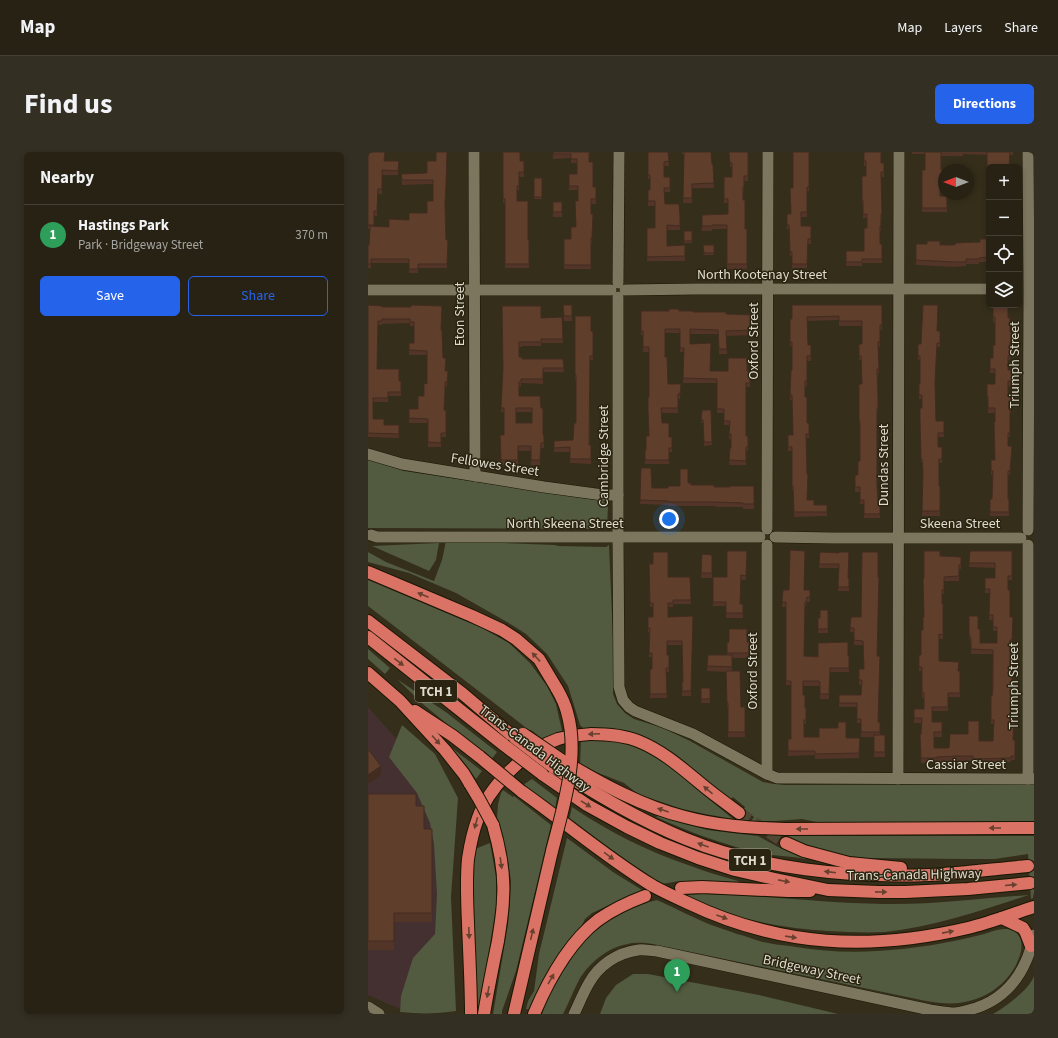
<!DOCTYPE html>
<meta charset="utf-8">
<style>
body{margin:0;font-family:"Source Sans 3",sans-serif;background:#332f22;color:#f1f3f6}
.controls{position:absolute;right:12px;top:12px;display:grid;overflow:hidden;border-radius:6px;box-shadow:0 2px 6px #0003}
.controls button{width:36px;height:36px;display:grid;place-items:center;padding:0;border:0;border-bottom:1px solid #433f34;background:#272214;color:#f1f3f6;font:20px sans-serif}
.compass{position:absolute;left:570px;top:12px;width:36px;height:36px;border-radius:50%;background:#272214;box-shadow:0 2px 6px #0003;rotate:270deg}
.you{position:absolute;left:301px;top:367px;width:14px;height:14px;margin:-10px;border:3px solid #fff;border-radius:50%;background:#1a73e8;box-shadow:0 0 0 6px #1a73e833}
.badge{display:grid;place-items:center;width:26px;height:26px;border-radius:50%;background:#2563eb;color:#fff;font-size:13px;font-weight:700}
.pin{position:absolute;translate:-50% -33px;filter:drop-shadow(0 1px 2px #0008)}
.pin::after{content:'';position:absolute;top:21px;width:14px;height:12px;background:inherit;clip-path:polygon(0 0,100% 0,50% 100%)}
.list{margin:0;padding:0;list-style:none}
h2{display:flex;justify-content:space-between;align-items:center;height:52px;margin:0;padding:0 16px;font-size:17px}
h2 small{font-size:13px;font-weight:400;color:#a4a4a0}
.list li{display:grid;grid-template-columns:26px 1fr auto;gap:12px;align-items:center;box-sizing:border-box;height:60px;padding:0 16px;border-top:1px solid #433f34}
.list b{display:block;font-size:15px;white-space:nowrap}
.list p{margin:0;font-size:13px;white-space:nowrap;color:#a4a4a0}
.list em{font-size:13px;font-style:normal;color:#a4a4a0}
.actions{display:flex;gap:8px;padding:12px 16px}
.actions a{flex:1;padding:9px 0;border:1px solid #2563eb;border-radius:6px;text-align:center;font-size:14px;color:#2563eb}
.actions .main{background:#2563eb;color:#fff}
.icon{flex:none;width:22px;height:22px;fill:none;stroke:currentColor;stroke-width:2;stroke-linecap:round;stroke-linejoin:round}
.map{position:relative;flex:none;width:666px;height:862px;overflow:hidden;border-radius:6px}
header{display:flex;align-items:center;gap:24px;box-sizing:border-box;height:56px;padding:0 20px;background:#272214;border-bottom:1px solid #433f34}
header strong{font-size:19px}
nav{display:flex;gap:22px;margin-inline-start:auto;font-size:14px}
.intro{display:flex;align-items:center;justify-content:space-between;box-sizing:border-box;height:96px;padding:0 24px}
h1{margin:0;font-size:28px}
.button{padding:10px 18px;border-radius:6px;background:#2563eb;color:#fff;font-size:14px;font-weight:700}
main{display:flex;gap:24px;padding:0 24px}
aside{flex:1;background:#272214;border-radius:6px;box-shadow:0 2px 6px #0003}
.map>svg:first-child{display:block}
.industrial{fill:#443031}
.green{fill:#525a3f}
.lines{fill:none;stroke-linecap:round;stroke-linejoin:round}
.highway-tunnel{stroke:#4e4835;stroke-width:12;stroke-dasharray:12 6;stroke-linecap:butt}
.minor-casing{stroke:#1b1603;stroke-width:12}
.highway-casing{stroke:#1b1603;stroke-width:14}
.minor{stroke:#7c765f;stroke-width:11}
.highway{stroke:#da7366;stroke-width:12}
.highway-bridge-casing{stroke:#1b1603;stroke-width:14;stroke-linecap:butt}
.highway-bridge{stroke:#da7366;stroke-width:12}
.wall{fill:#523526;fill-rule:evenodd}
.shaded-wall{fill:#422b1f}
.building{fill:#5f3e2c;stroke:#422b1f;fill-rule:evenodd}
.oneway{fill:#68402e}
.labels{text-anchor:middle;stroke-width:3;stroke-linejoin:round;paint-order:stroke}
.shield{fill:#2a2410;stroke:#a9a596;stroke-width:1}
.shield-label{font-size:13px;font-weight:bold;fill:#dfdccf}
.street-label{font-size:14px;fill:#dfdccf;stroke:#2a2410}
</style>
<header>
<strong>Map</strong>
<nav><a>Map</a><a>Layers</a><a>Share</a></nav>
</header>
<div class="intro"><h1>Find us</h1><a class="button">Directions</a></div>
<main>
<aside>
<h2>Nearby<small></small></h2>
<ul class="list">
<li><span class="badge" style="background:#2e9e5b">1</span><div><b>Hastings Park</b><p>Park · Bridgeway Street</p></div><em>370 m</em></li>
</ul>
<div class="actions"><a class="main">Save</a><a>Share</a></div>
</aside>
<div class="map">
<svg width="666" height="862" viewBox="0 0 666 862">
<rect width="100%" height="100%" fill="#342e1a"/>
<path class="industrial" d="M0 555 74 638 79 855 40 860 20 852 0 843Z"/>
<g class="green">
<path d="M0 307 36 319 235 349 240 355 239 375 234 377 0 376Z"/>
<path d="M78 389 187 393 190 394 238 395 241 393 245 485V542L249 552 257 561 266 567 295 576 322 589 395 630 406 632 417 633 666 632V669L453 671 434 667 408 669H383L386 665 376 657 377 655 365 645 362 648 324 617 233 576H215L212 573 200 534 179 502 158 482 144 473 88 441 41 421 0 410V400L18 410 66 429 74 408Z"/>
<path d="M71 391 68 408 61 419 4 394Z"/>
<path d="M0 428 114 476 141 491 162 511 179 534 188 552 194 579 185 583 176 588 163 578H161L0 454Z"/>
<path d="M0 497 22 516 17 522 0 507Z"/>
<path d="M29 527 79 561 129 600 123 608 56 553Z"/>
<path d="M34 573 67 602 90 646 83 745 88 859C69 862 51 862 32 860L33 844 45 806 67 782 69 742 66 692 62 671 49 641 21 605Z"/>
<path d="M213 588C232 588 251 588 270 595 291 603 308 619 325 634 338 645 352 656 365 667L337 662 314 657 270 642 256 631 228 620 212 613Z"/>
<path d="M84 596 114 619 108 627 99 614Z"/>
<path d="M164 627 189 646 187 657 155 633Z"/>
<path d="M135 638 145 645 146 644 183 673 148 819 134 859V862H125L140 772 142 750 143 729 140 710 135 684 129 666 130 652 133 641Z"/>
<path d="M204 655C241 680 281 700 323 714 338 720 354 724 370 729V731L341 729 313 730 312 729 294 732 276 722 246 701 201 668Z"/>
<path d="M290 664 340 678 390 684 414 697 416 696 437 706V707C423 704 410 704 397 702 359 694 323 681 288 665Z"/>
<path d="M421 684H666V740L665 746 663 747 660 702 627 707H597L497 706 473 703 453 697 424 688 420 686Z"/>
<path d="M199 686 245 720 274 738 224 761 217 767 212 777 194 798 184 813 162 858 158 857 160 849 166 839 171 802Z"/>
<path d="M122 691 128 725V755L111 862H107L104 722 107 697Z"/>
<path d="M334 742C395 743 455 751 516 752 564 753 613 746 661 743 615 758 566 775 517 780 498 781 479 780 460 779 428 777 395 772 364 763 348 758 332 751 316 744L319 743Z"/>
<path d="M289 748C308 756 327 767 346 774 354 777 362 779 369 782 378 784 387 788 395 790 404 792 413 793 422 794 451 799 480 801 509 799 546 797 581 791 616 782 625 779 637 774 646 779 662 790 649 814 640 825 633 834 620 843 608 847 590 853 577 852 558 849L285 792C277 791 269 790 260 792 240 795 221 811 211 828 205 839 201 851 195 862H174C178 851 183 839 188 828 208 789 246 758 289 748Z"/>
<path d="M265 822H280L391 843 470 862H232L238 846 248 833Z"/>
<path d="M666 824V862H625C637 855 661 838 666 824Z"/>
</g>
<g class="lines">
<path class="highway-tunnel" d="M371 661 418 691"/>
<defs>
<g id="minor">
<path d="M106 0 107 324"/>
<path d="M660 0 661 138 660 378"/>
<path d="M250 131 251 0"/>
<path d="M0 138H243"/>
<path d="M257 138 329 137H621"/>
<path d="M250 145V386L251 535 255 548 261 555 267 559 325 582 399 622 409 626 666 627"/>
<path d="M0 302 34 312 176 335 235 343H250"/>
<path d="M399 377 400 0"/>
<path d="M3 383 9 385H392"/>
<path d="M407 385 465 386H653"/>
<path d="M399 622V393"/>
<path d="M530 627 531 0"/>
<path d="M660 627V393"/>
<path d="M0 855 11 862"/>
<path d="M206 862C211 852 215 841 221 831 231 813 249 801 270 798 276 797 283 799 289 799L562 858C570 859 579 861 587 861 594 860 601 858 608 856 632 848 648 832 658 809 662 801 664 791 666 783"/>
</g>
<g id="highway">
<path d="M0 420 104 464 134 478 148 487 171 507 189 537"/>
<path d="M0 469 95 542 147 586"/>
<path d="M0 485 136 593"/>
<path d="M0 521 32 549 77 598 96 622 102 632"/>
<path d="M47 559 85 584 112 605"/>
<path d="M195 609C232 631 275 655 317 665 350 674 383 676 417 677L666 676"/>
<path d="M185 615C228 642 271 668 318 687 391 717 483 726 561 723 594 721 627 717 660 714"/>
<path d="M174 622 219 653 259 675 292 691 330 706 367 718 407 727 460 738 511 740H537L600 737 662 731"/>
<path d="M153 639C197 670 239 706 285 734 296 740 309 746 320 751 412 795 502 799 600 776 622 771 644 762 666 755"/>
<path d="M418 691 436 699 481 711 533 716"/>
<path d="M313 736 334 735 420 739H442"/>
<path d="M634 766 655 776 658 781 663 794"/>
<path d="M103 862C103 832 101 801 100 771 99 750 98 728 100 707 102 694 105 679 110 666 121 634 158 598 190 587 200 584 212 583 223 582 239 582 255 583 270 589 300 601 322 624 347 643 355 649 363 655 371 661"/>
<path d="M116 862C120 838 125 813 130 789 132 775 135 760 135 746 137 721 132 697 125 673"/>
<path d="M146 862 184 699"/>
<path d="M166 862C180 829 200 791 230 768 244 758 261 750 277 744"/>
</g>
</defs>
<use href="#minor" class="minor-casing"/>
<use href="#highway" class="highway-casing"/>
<use href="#minor" class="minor"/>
<use href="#highway" class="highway"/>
<defs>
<g id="highway-bridge">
<path d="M155 582 195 609"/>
<path d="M147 586 185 615"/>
<path d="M136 593 174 622"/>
<path d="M112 605 153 639"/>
<path d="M102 632 111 647 125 673"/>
<path d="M184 699C195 656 212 604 199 560 197 552 193 544 189 537"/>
</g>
</defs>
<use href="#highway-bridge" class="highway-bridge-casing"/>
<use href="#highway-bridge" class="highway-bridge"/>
</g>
<g class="wall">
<path d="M0 0 16 9H31L30 23H14V42H10L9 64H6V75H21L59 61 65 49V32L34 33 33 22 59 21V9L77 56 78 88H80L79 116H50V121H41V111H3V116H0V93H1L2 77H0Z"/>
<path d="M135 0 152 9H156V25H151V38H149V49L160 88H161V116H137V51H135Z"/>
<path d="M185 0H222L221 10 225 35H228V52H223V62H225L224 91H223V117H196V87H203L208 75 210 49V38H201V22H209V11H203V6L185 7Z"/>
<path d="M280 0H300L301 14H296V25H302V40H296L297 52 312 69V78H299V94L317 93V109H279V76H287V54H280V38H282V27H280Z"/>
<path d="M314 0H343L344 12H345L346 36H324V51H315L316 2H314Z"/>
<path d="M361 0H380V29H376V39H375L377 77H379V117H359V77H344V79H334V63L360 62V51H356V25H364V15H362Z"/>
<path d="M441 0V39H439V65H433V74H443V92H440L439 116H424V104H422L421 77H419V62H423L425 36Z"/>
<path d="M496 0 513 11H516V25H513L514 66H513V79H512V92H514V111H494V114H478V99H496L499 76V66H495V52H494V24H498V14H496Z"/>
<path d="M544 0H645V3H642L621 15V21H619V3L595 2V4H573V18H576V35H572V44H579V60H554V18H557V2H544Z"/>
<rect x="166" y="26" width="8" height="21"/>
<rect x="185" y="50" width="9" height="15"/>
<rect x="316" y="79" width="8" height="12"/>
<path d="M621 87V108H620V110H611V112H598V114L586 115 548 113V92L587 93 612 90Z"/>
<path d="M335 93H346V103H336Z"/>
<path d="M0 153 14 155 73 178 75 206 77 219H80L79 235H77L76 258H78V285H73V295H60V271H41V257H50L56 244 59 232V203H41V191H46V174H42V171L14 172V173H10L9 217 31 229H33V244H20V250H5V267L16 273H31V286L0 285Z"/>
<path d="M195 153H204V169H196Z"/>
<path d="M514 153V178H512V195H510L511 221H510V261H509V335L510 349H512V366H496V352H492V340H487V323H490L492 309V273H491V232H494L493 208H491V192H494V174H471V168L439 169 440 193H443V209H439V234H437V245L439 271H441V286H438L439 348 446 353H459V364L426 365 425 338H424V299H420V283H425L424 248H422L423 218H424V194H422V167Z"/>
<path d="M625 153 640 166 642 180H643V194H642V208H640V218H644V234H640V245H643V261H642V285H640V294L644 299 642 323H640V347H641V364H622V347H624L625 323H623V308H627V298H626V270H627V261H620V248H619V232H627V221H622V206H625L627 193V170H625Z"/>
<path d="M134 154 173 166 194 165 195 191H173V194H154V195H151V205L154 207H195L196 220H175V232L153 231V234H151V244H172L175 283H176V296H173L172 313H163V299H150V313H133L132 283H136V260H133L135 217ZM148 260H164V271H148Z"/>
<path d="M273 159H311L358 162 386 163V183L358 184 359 202H351L350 182H322V192L342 219H382V235H378V284H380V299H378V313H361L362 296H363V287H361L362 273H356V261H349V231H315L316 200H312V181H297V205L300 232H313L312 247H310V261H293L294 271 301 285H304V300H301V312H277V299L278 298 281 284V200H275V183H273Z"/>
<path d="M223 179 225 196V208H222V293H223V312L202 311V300H186V289L205 288 208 271V228H207V220Z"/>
<path d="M572 179V195H569L567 234 568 269H576V285H570V295H574V311H571V334H572V364H554L555 323 554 311H553L552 271 554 256V247H551V232H552V208H550V192H553Z"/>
<path d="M334 258H343L344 293 336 294 335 271H333Z"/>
<path d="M273 316 284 336H300L312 334 320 331 323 333 346 335 386 334V357H375V355H348V354H300V353L272 352Z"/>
<path d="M379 399 378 428H373L372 452H375V466H358V454H345V425H359Z"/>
<path d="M602 399H644V428H640V438L642 465H645L644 492H642V504L644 570 645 588H647V608H643V610L605 611V609H589L569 610V611H553L552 582H553L554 571H546V557H556V546H554V519H551V503H553L556 465V426L572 404 593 405V417H591V429H576V442H574V452H575V487H571V509L590 519H592V545H580V559H564V570H574V585H566V596H581L611 589H625V572H623V544H624L625 502H603V490H602V487H601V464L610 477 612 491H629V479H625V468H621L622 441H617V426H627V416L601 415Z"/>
<path d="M452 400 471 401 480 426H481V439H470L471 416H451Z"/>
<path d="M334 402 344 403V426H333Z"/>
<path d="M281 412 300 425H322L323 452H305V455H300V465L325 464 323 544H314V530H315L314 493H299V503H301V520H298L299 546H282V517H284V505H281V480H280V465H285V455H282Z"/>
<path d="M415 438H442V450H439L438 455H437L436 504H481V520H462L461 547H452V534H435V543L437 556H438V572H436V585L492 586 491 606 447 607V603L420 604V587H423V533H418V455H414Z"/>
<path d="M460 458V481H450V466H452Z"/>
<path d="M483 465 509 504 510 570H512V583H517V605H506V585H493V571H489V555H471V543H493V533H491V517H496L495 493H486V480H482Z"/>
<path d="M359 490H381V506H364V519L373 555H377V585H360V556H359L358 520 339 519 340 503H359Z"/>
<rect x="333" y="536" width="9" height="15"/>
<path d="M0 642 48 654 56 677H64V770H26V798H0Z"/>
</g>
<path class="shaded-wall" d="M13 614V623L0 632V623Z"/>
<g class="building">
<path d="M0 0H17L16 9H31L30 19 14 18V37H10L9 59H6V73H0Z"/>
<path d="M68 0H79L78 33 77 53 78 88H80L79 112H50V117H41V107H3V112H0V93H1L2 74 21 75V67L41 68V61H59V49H65V28H34L33 22 59 21V9H68Z"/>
<path d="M135 0H152V9H156V20H151V34H149V49H160V88H161V112H137V47H135Z"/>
<path d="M185 0H221V10H225V35H228V47H223V62H225L224 86H223V113H196V87H203V75H208L207 49H210V34H201V22H209V7H203V2H185Z"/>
<path d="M280 0H300L301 9 296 10V25H302V36H296L297 52H311L312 64V74L299 73V94L317 93V104L279 105V76H287V49H280V38H282V23H280Z"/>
<path d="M316 0H343L344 12H345L346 31 324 32V46H315Z"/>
<path d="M361 0H380V24H376V35H375V48H377V77H379V112H359V73H344V74H334V63L360 62V47H356V25H364V11H362Z"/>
<path d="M425 0H441V35H439V60H433V74H443V87H440L439 112H424V100H422L421 73H419V62H423L422 36H425Z"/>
<path d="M496 0H513V11H516V20H513L514 62H513V74H512V92H514V107H494V110H478V99H496V76H499V62H495V48H494V24H498V9H496Z"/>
<path d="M557 0H573V18H576V31H572V44H579V56H554V18H557Z"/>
<path d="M619 0H642L641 15H621V17H619Z"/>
<rect x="166" y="26" width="8" height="19"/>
<rect x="185" y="50" width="9" height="10"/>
<rect x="316" y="79" width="8" height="10"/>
<path d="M612 87H621V104H620V105L611 106V107H598V110H586L548 108V92H559V89H572V93H587V91L612 90Z"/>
<path d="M335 93H346V101H336Z"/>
<path d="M0 153 14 154V155H43V153L74 154 73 178H74L75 206H78L77 219H80L79 230H77V240L76 258H78V281H73V291L60 290V267L41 266V257H50V244H56V231L59 232V199L41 198V191H46V170H42V167H14V169H10L9 217H31V229H33V240H20V246H5V267H16V273H31V282L0 281Z"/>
<path d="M195 153H204V164H196Z"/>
<path d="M424 153H514V173H512V190H510L511 217H509L510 245V256H509V335L510 349H512V362H496V348H492V335H487V323H490V309H492V269H491V232H494L493 204H491V192H494V169H471V164L439 165 440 193H443V204H439V229H437V245H439V271H441V282H438L439 322H440L439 348H446V353H459V360H426L425 334H424V295H420V283H425L424 243H422L423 218H424V190H422V167H424Z"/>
<path d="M555 153H570L569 179H572V191H569L567 230 568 269H576V281H570V295H574V307H571V334H572V359H554L555 319 554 307H553L552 267V256H554V243H551V232H552V204H550V192H553Z"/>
<path d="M625 153H640V166H642V180H643V190H642V204H640V218H644V229H640V245H643V256H642V281H640V294H644L642 319H640V347H641V360H622V347H624L625 319H623V308H627L626 270H627V256H620V244H619V232H627V217H622V206H625V193H627V165H625Z"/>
<path d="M134 154H173V166L194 165 195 187H173V190H151V205H154V207H195L196 216H175V227H153V230H151V244H172L173 256H175V283H176V291H173L172 308H163V294H150V308H133L132 283H136V256H133L135 216ZM148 256H164V271H148Z"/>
<path d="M301 157H311V159H325V160H358V162L386 163V178L358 179 359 197H351L350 178 322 177V192L343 191 342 219H360V206H379V219H382V231H378V284H380V295H378V309L361 308 362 296H363V282H361L362 269H356V257H349V227L315 226 316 196H312V177H297V205H299L300 232H313L312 242H310V256H293L294 271H301V285H304V296H301V308H277V299L278 298V284H281L280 259V245H281V195H275V179H273V159H301Z"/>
<path d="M207 164H223V179H225V204H222L221 293H223V307H202V295L186 296V289L205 288 206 271H208V223H207Z"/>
<path d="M334 258H343L344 290H336L335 268H333Z"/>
<path d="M273 316H283L284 336H300V334H312V317H320V331H323V333H346V335H362V334H386V352H375V351L348 350H300V349L272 348Z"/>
<path d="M422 398 437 399 436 438H442V445H439L438 450H437L436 504 450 505V491L480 490V504H481V516H462L461 542H452V530L451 529H435V543H437V556H438V568H436V585H451V576H470V570H478V586H492L491 601 447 602V599H420V587H423V529H418V450H414L415 438H421Z"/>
<path d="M359 399H379L378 424 373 423 372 452H375V461H358V450H345V425H359Z"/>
<path d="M556 399H572V404L593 405V413H591V424L576 425V438H574V452H575V483L571 482V509L591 510 590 519H592V541H580V555H564V570H574V580H566V596H581L582 582H600V569H611V589H625L626 568H623V544H624L625 537V498L603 497V486H602V483H601V464H610V477H612V491H629V475H625V463H621L622 437H617V426H627V411H601L602 399H644V424H640V438H642V465H645L644 488H642V504H644V544H645L644 570H646L645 588H647V604H643V606L605 607V604H589L569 605V606H553L552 582H553L554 566H546V557H556V541H554V515H551V503H553V478H555V465H556L555 426H556Z"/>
<path d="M285 400H300V425H322L323 448H305V451H300V465L325 464 323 539H314V530H315L314 489H299V503H301V516H298L299 542H282V517H284V501H281L282 476H280V465H285V451H282L281 412H285Z"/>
<path d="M452 400 471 401V400H481L480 426H481V435H470L471 412H451Z"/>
<path d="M494 400H510V425H511L509 504H512L510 570H512V580H493V567H489V551H471V543H493L494 528H491V517H496L495 489 486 488V476H482L483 465H493Z"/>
<path d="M334 402 344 403V421H333Z"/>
<path d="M452 458H460V477H450V466H452Z"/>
<path d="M361 477H379V490H381V501H359V490H361Z"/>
<path d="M340 503H364V515L339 514Z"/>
<path d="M358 519H372L373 555H377V580H360V551H359Z"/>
<rect x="333" y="536" width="9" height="11"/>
<rect x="506" y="583" width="11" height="17"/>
<path d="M0 597 13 614 0 623Z"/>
<path d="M0 642H48V654H56V677H64V761H26V789H0Z"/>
</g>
<defs><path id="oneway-solid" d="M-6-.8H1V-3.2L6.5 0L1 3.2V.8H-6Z"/></defs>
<g class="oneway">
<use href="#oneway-solid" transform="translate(55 443) rotate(-157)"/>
<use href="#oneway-solid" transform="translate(168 505) rotate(-133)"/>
<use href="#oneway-solid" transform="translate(31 510) rotate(38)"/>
<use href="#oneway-solid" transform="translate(226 582) rotate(178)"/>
<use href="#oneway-solid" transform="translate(68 588) rotate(48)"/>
<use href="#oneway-solid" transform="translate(340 638) rotate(-140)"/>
<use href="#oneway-solid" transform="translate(218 652) rotate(32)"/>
<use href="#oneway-solid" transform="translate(295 658) rotate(-161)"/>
<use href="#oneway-solid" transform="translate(108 671) rotate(105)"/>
<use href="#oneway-solid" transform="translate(627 676) rotate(180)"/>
<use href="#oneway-solid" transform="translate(434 677) rotate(180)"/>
<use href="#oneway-solid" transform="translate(335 693) rotate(-160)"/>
<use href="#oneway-solid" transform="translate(241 704) rotate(36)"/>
<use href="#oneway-solid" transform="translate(133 711) rotate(82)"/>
<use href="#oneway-solid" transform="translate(462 720) rotate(-173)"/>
<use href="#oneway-solid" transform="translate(416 729) rotate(11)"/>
<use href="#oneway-solid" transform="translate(643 733) rotate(-5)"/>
<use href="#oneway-solid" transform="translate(513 740) rotate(1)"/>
<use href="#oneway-solid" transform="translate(354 765) rotate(20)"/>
<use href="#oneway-solid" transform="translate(580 780) rotate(-11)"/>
<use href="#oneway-solid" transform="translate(101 781) rotate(88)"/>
<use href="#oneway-solid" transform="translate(164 782) rotate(-77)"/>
<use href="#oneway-solid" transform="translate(423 785) rotate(8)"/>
<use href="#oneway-solid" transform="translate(183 827) rotate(-60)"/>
<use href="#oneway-solid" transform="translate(120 840) rotate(100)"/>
</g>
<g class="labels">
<g class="shield">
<rect x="47" y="528" width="42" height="22" rx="3"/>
<rect x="361" y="697" width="42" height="22" rx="3"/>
</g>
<g class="shield-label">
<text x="68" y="544">TCH 1</text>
<text x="382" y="713">TCH 1</text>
</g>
<g class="street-label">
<text x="394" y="127">North Kootenay Street</text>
<text transform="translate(91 162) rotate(-90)" y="5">Eton Street</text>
<text transform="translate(385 189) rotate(-90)" y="5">Oxford Street</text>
<text transform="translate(646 213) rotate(-90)" y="5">Triumph Street</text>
<text transform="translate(235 304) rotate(-90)" y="5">Cambridge Street</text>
<text transform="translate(127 312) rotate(9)" y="5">Fellowes Street</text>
<text transform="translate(515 313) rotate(-90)" y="5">Dundas Street</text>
<text x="197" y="376">North Skeena Street</text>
<text x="592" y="376">Skeena Street</text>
<text transform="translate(384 519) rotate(-90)" y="5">Oxford Street</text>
<text transform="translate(645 534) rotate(-90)" y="5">Triumph Street</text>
<text transform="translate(167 596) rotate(37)" y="5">Trans-Canada Highway</text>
<text x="598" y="617">Cassiar Street</text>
<text transform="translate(546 722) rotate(-1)" y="5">Trans-Canada Highway</text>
<text transform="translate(444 817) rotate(12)" y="5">Bridgeway Street</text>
</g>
</g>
</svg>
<div class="controls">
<button>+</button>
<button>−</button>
<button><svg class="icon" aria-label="locate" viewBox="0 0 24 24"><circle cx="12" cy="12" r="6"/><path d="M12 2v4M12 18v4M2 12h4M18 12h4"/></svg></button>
<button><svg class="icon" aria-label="layers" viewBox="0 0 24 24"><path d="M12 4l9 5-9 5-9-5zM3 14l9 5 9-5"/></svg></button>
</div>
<svg class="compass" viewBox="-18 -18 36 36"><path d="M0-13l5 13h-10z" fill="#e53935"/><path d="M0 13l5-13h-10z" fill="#a4a4a0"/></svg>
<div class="you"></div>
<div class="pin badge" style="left:309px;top:840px;background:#2e9e5b">1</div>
</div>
</main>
